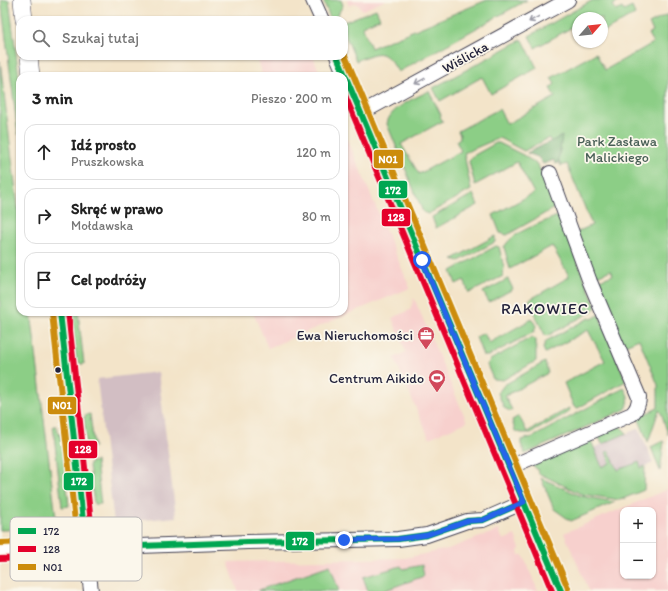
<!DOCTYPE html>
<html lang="pl">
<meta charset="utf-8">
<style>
body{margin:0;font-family:Itim,sans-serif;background:#f2f2f2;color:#222}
.controls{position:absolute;right:12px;bottom:12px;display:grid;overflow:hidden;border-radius:8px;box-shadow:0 1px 3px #0004}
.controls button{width:36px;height:36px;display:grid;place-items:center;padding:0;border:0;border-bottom:1px solid #e0e0e0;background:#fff;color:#222;font:20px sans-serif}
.compass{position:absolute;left:572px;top:12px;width:36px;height:36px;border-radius:50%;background:#fff;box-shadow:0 1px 3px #0004;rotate:62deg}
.stop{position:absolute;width:12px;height:12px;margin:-9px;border:3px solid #2563eb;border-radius:50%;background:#fff}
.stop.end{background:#2563eb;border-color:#fff;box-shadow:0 1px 4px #0008}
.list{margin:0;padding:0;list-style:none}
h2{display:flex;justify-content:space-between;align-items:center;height:52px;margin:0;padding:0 16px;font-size:17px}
h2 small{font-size:13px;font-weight:400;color:#767676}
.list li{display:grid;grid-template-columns:26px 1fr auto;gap:12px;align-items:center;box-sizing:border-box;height:56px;margin:0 8px 8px;padding:0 8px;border:1px solid #e0e0e0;border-radius:12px}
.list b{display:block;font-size:15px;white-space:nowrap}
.list p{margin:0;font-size:13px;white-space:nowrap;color:#767676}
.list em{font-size:13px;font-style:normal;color:#767676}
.icon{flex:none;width:22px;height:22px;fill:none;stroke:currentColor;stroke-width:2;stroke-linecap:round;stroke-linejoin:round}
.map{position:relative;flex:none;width:668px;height:591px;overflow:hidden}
.search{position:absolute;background:#fff;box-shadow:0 1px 3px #0004;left:16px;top:16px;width:332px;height:44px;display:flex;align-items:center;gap:10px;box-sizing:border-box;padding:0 14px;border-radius:12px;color:#767676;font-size:15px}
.panel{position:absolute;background:#fff;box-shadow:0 1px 3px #0004;left:16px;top:72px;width:332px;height:244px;border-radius:12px}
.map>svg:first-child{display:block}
.built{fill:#f7d0cd;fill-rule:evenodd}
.industrial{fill:#d2bec3}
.green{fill:#8cce86;stroke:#577860}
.forest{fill:#71b173;stroke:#4a6a57}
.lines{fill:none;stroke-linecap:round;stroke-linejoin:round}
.minor-casing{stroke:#413f50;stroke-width:16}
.tertiary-casing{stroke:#413f50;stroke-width:18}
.minor{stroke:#fff;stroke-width:14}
.tertiary{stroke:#fff;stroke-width:17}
.bus-1-casing{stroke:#fbf7ec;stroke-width:9}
.bus-2-casing{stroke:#fbf7ec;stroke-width:9}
.bus-3-casing{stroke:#fbf7ec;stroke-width:9}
.bus-1{stroke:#00a651;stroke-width:6}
.bus-2{stroke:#e4002b;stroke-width:6}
.bus-3{stroke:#cc8c0c;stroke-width:6}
.oneway{stroke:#9c9ca7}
.route{stroke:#2563eb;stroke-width:5}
.bus-dot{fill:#22223b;stroke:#fbf7ec;stroke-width:1.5}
.labels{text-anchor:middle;stroke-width:3.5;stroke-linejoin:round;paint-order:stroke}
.street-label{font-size:14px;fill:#22223b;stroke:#fbf7ec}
.park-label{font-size:14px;fill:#475e55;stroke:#fbf7ec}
.poi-label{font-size:14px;fill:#22223b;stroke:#fbf7ec;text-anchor:end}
.quarter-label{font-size:16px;letter-spacing:1px;fill:#22223b;stroke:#fbf7ec}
.key{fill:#fbf7ec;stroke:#bab7b7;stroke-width:1}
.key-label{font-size:11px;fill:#22223b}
.line-badge{stroke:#fbf7ec;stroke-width:1.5}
.badge-label{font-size:11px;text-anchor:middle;font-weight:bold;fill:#fff}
</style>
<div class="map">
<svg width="668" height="591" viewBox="0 0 668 591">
<rect width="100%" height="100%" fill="#fbf7ec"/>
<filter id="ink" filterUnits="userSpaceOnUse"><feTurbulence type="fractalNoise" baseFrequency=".025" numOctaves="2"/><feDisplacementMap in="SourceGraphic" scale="8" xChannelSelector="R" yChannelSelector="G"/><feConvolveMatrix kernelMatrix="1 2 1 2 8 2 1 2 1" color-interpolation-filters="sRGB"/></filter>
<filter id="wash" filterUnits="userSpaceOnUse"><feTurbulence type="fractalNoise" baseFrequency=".012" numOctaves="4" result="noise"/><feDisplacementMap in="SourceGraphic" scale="16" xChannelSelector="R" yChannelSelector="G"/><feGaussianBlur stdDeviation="0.9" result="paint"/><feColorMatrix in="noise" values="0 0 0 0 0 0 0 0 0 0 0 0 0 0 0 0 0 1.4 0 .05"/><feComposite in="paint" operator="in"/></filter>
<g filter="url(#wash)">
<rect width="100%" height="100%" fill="#f3e4c9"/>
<g class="built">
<path d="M347 0H386L363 10 356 3 349 6Z"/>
<path d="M255 56H313L321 76H263Z"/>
<path d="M344 131 410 288 268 348 253 312H344Z"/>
<path d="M414 298 467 422 429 438 394 358 406 352 392 318 410 310Z"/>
<path d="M668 489V591H589L564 533ZM623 510H653V576H623Z"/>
<path d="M499 530 503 540 515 535 520 549 518 551 519 555H523L538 591H238L228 562 405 558 448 549Z"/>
</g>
<g class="industrial">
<path d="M158 372 176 517 114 523 97 379Z"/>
<path d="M639 428 653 463 582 493 569 459Z"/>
</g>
<g class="green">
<path d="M1 0H9L20 84V134H18Z"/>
<path d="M323 0H341L343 5 335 20H331Z"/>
<path d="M487 0H527L398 72C384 48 379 51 356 61L344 32V22L376 9 380 18 362 26 371 48Z"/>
<path d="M593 0H622L613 5 616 11 622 8 624 11 632 7 635 14 602 33V18H578V24L535 48 529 36Z"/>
<path d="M668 14V435L662 415 659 410 648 442 638 417 658 408V385L639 339 623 346 594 282 613 275 611 270 592 278 577 232 592 225 567 164 561 166 549 138 524 151 499 138 464 153 471 190 428 214 423 212 387 124C389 108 415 98 429 91L441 115 440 117 443 121 401 144 419 174 461 151 456 141 460 138V135L458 131 499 109 507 124 555 97 550 88 555 84 551 78 596 53 605 70 653 43 648 34 653 31 649 24Z"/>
<path d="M521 40H523L537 68 491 94 482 77 440 101 433 88Z"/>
<path d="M0 61 20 224V312H31L57 526 48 529 0 530Z"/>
<path d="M496 143H499L523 155 538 165 556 207 507 235 500 233 493 215 534 193 517 162 475 185 469 162 471 157Z"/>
<path d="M473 194 478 205 436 228 432 217Z"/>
<path d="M557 216H559L596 307 591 312 547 336 545 335 531 307 529 300 569 277 568 274 552 246 510 269 504 247C514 230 541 224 557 216Z"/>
<path d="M495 236V242L459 261 453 259Z"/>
<path d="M496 246 499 247 504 267 503 276 469 293 464 280 456 284 451 271Z"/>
<path d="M508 279 513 289 489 302 483 292Z"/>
<path d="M71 312H78L84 364H81L76 360Z"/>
<path d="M599 315 626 381 578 408 574 407 564 383 605 361 590 334 588 330 545 353 543 348 546 341 589 318 592 319Z"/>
<path d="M532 319 536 326 534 332 488 356H483L476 337 484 333 489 343Z"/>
<path d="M532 337 536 340V361L503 380 493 379 487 365 490 360Z"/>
<path d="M545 362 548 373 505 396 512 410 510 411 504 408 498 393 504 385Z"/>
<path d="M624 388C629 396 630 401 626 409L525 454 521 444V440L533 437Z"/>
<path d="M569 408V412L531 433H521L515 431 512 420 519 416 527 432Z"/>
<path d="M90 414 94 447H90L86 445 84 418 86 415Z"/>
<path d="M53 426H56L61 438 63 449 69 506 62 507Z"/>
<path d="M620 426 627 433 602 444 598 435Z"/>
<path d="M590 438 602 467 610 463 606 452 609 451 618 470 639 462 641 468 645 466 644 490 620 500 581 494 538 473 537 469 531 464Z"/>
<path d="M663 441 664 442 660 471 651 447Z"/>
<path d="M96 461 101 504H94L89 466 91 462Z"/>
<path d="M541 478 581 496 615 502 571 521 554 509Z"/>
<path d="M330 565 339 591H259V590Z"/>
<path d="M422 565 424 576 383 591H368L363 577 401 566 403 569Z"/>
</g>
<path class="forest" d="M562 136 558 163 555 164 554 160 543 164 538 157 527 153Z"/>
</g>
<g filter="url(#ink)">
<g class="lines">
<defs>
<g id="minor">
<path d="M313 0 322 20"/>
<path d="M337 56 561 591"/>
<path d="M361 113 568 0"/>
<path d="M510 467 632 414C637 409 639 404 639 397L590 282 550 173"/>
<path d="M91 591 86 548 248 542 398 539 427 535 467 521 483 520 524 502"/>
</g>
<g id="tertiary">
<path d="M22 0 24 20"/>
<path d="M29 56 31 76"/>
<path d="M0 551 86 548 60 312"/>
</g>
</defs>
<use href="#minor" class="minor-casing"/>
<use href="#tertiary" class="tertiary-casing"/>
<use href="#minor" class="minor"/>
<use href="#tertiary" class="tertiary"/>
<defs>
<g id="bus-1">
<path d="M337 56 561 591"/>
<path d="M60 312 86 548 248 542 398 539 427 535 467 521 483 520 524 502"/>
</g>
<g id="bus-2">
<path d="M344 93 552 591"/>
<path d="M0 559 87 556 91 554 94 550 68 312"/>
</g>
<g id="bus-3">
<path d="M344 53 568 588"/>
<path d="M0 543 77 540 52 313"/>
</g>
</defs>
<use href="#bus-1" class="bus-1-casing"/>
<use href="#bus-2" class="bus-2-casing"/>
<use href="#bus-3" class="bus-3-casing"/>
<use href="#bus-1" class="bus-1"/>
<use href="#bus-2" class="bus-2"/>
<use href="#bus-3" class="bus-3"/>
</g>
<defs><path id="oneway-shaft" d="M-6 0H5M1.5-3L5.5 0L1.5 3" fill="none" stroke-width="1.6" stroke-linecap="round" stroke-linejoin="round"/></defs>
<g class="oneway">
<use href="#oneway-shaft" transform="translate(534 19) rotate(151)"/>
<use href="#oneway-shaft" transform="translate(420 81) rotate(151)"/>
</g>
</g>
<g class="lines" filter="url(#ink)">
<path class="route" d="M344 540 398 539 427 535 467 521 483 520 524 502 422 260"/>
</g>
<defs>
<symbol id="office-pin" viewBox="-11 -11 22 30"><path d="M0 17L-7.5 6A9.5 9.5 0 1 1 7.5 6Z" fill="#d1495b" stroke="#fbf7ec"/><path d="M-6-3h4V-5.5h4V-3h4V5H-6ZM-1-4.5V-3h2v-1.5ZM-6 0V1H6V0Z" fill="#fff"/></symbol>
<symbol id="stadium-pin" viewBox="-11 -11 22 30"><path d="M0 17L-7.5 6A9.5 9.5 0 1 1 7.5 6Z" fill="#d1495b" stroke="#fbf7ec"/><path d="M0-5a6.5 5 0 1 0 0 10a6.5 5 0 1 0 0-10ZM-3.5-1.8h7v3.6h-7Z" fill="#fff"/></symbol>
</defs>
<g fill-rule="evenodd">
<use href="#office-pin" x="416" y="325" width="20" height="27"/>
<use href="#stadium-pin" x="427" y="368" width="20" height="27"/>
</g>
<circle class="bus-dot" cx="58" cy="370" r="3.5"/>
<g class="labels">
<g class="street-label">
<text transform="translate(465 57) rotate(-29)" y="5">Wiślicka</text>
</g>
<g class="park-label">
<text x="617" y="146">Park Zasława<tspan x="617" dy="16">Malickiego</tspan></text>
</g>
<g class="poi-label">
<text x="413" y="340">Ewa Nieruchomości</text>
<text x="424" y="383">Centrum Aikido</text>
</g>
<g class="quarter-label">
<text x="545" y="314">RAKOWIEC</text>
</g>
</g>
<rect x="10" y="517" width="132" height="64" rx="6" class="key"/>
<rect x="18" y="528" width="18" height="6" fill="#00a651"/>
<rect x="18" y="546" width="18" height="6" fill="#e4002b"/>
<rect x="18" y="564" width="18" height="6" fill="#cc8c0c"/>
<g class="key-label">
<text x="43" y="535">172</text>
<text x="43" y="553">128</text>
<text x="43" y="571">N01</text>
</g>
<g class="line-badge">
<rect x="373" y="149" width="31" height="20" rx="4" fill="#cc8c0c"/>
<rect x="378" y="180" width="30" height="19" rx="4" fill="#00a651"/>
<rect x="381" y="208" width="30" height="19" rx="4" fill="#e4002b"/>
<rect x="47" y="396" width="30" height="19" rx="4" fill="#cc8c0c"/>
<rect x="68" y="440" width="30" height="19" rx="4" fill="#e4002b"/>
<rect x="63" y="472" width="31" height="19" rx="4" fill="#00a651"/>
<rect x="285" y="531" width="30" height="20" rx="4" fill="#00a651"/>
</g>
<g class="badge-label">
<text x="388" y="163">N01</text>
<text x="393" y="194">172</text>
<text x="396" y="221">128</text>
<text x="62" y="409">N01</text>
<text x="83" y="453">128</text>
<text x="79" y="485">172</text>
<text x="300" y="545">172</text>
</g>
</svg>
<div class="controls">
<button>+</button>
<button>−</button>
</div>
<svg class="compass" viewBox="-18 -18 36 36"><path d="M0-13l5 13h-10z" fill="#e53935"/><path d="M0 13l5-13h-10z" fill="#767676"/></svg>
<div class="stop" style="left:422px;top:260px"></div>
<div class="stop end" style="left:344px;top:540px"></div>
<div class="search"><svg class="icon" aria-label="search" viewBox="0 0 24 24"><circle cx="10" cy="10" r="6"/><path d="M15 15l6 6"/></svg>Szukaj tutaj</div>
<section class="panel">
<h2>3 min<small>Pieszo · 200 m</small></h2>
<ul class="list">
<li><svg class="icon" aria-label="ahead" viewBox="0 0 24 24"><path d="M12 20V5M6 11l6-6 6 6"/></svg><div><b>Idź prosto</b><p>Pruszkowska</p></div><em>120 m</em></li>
<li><svg class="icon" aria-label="right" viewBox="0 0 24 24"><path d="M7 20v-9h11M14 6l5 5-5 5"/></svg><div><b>Skręć w prawo</b><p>Mołdawska</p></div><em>80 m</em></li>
<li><svg class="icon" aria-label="arrive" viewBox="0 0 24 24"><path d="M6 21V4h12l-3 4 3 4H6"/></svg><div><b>Cel podróży</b></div></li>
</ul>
</section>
</div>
